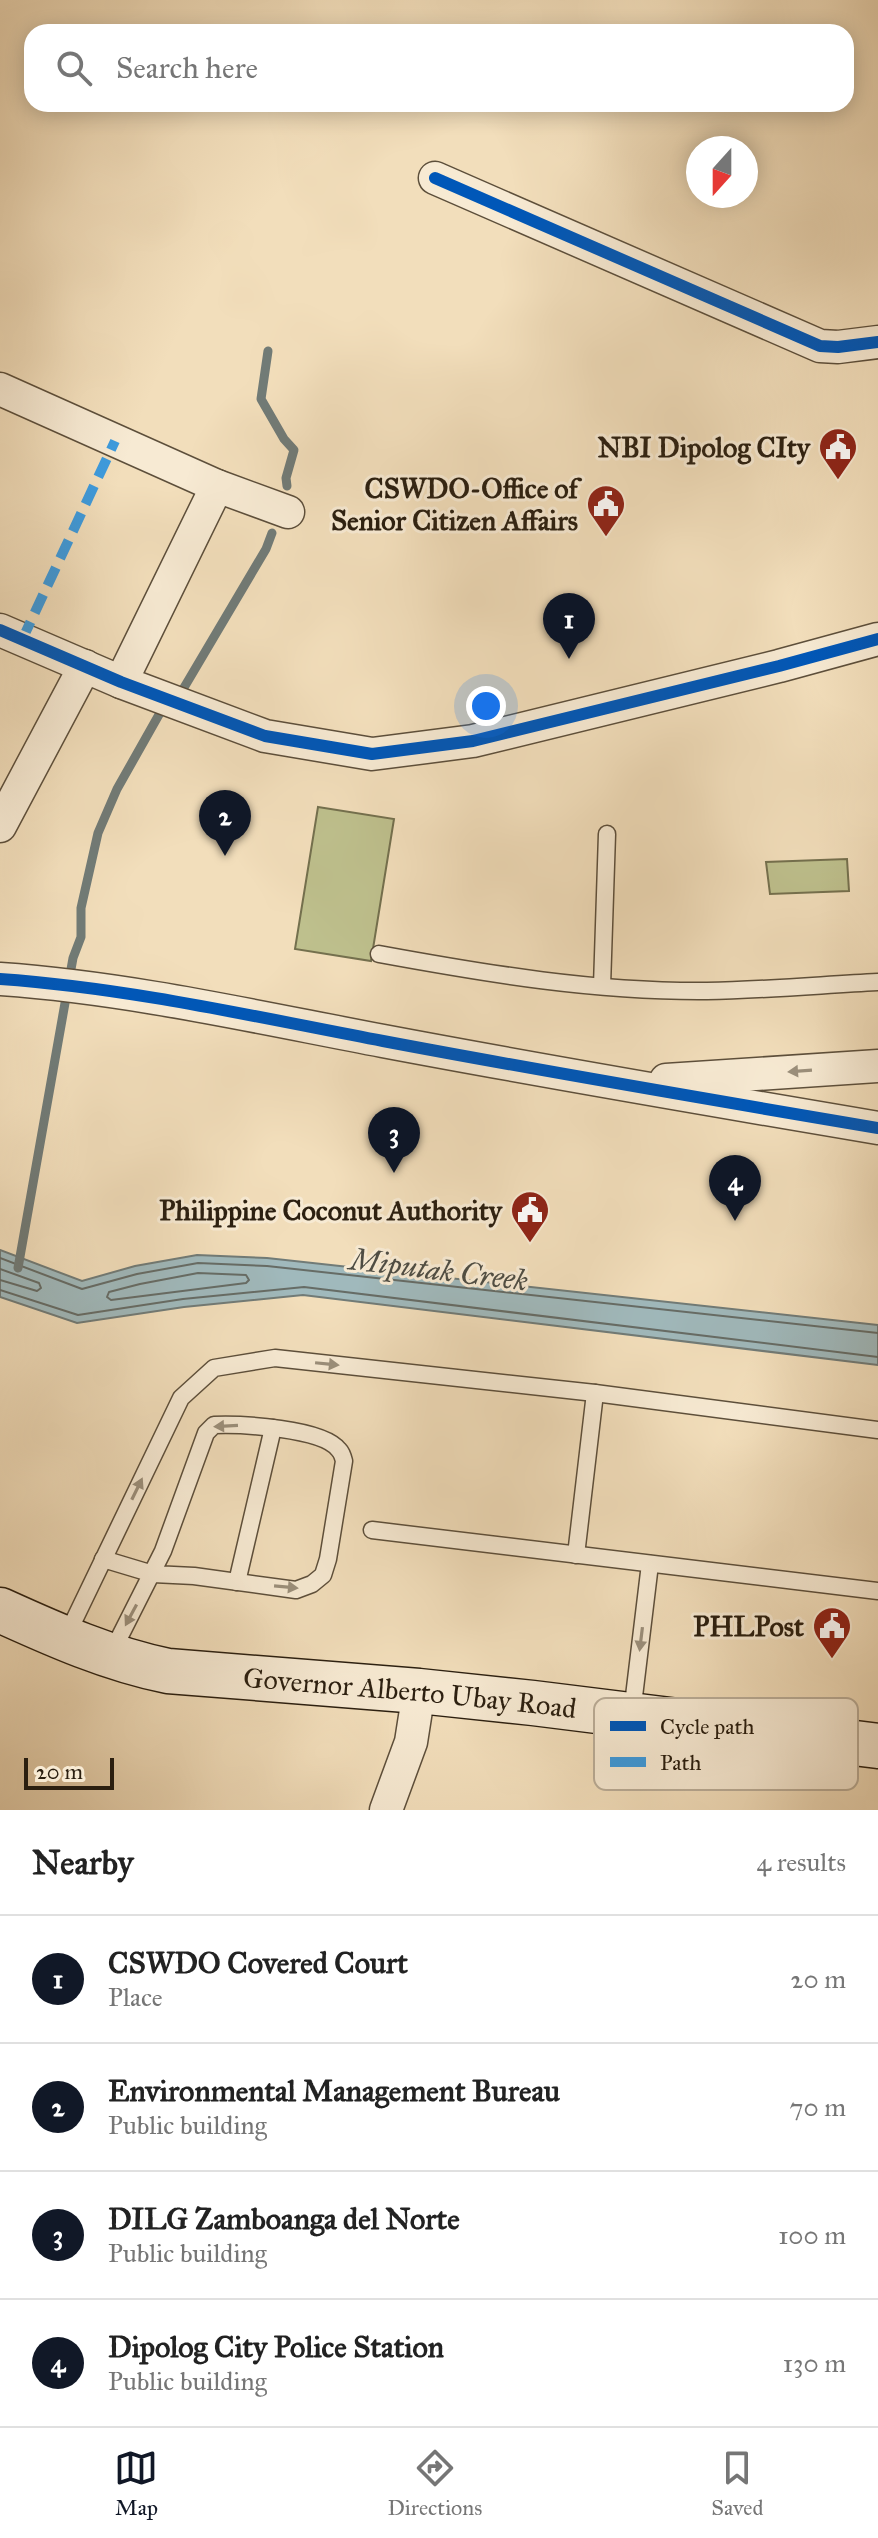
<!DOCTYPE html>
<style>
body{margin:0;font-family:"IM FELL Great Primer",serif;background:#f2f2f2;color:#222}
.compass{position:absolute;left:686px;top:136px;width:72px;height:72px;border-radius:50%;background:#fff;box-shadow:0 4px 20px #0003;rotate:201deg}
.scale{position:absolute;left:24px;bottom:20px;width:90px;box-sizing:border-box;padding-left:8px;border:4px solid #2b1f10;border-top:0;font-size:22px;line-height:28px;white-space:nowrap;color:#2b1f10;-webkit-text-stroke:6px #f7ead3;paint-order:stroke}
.you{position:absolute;left:486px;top:706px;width:28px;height:28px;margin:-20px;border:6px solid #fff;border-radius:50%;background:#1a73e8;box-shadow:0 0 0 12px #1a73e833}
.badge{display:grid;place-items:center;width:52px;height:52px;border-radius:50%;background:#111827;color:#fff;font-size:26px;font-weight:700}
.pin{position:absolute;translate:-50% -66px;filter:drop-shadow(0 2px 4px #0008)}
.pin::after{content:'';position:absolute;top:42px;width:28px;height:24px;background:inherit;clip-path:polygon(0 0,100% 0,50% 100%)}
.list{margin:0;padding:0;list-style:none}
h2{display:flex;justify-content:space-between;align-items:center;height:104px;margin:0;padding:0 32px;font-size:34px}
h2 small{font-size:26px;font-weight:400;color:#767676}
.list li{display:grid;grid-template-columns:52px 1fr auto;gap:24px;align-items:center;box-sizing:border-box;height:128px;padding:0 32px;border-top:2px solid #e0e0e0}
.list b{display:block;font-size:30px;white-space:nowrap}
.list p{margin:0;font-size:26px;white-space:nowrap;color:#767676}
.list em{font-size:26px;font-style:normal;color:#767676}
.icon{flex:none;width:44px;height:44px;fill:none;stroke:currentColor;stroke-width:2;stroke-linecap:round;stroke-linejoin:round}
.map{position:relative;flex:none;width:878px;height:1810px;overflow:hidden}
.search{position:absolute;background:#fff;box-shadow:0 4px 20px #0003;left:24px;right:24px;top:24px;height:88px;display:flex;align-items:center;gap:20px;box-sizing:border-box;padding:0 28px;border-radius:24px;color:#767676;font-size:30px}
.sheet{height:616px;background:#fff}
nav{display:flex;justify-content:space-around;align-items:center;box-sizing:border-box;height:112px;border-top:2px solid #e0e0e0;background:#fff;font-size:22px;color:#767676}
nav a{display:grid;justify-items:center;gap:4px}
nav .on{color:#111827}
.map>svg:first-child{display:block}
.green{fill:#bec08d;stroke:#74704e;stroke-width:2}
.water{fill:#a0b9bc;stroke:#717b77;stroke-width:2}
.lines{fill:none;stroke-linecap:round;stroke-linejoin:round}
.shore{stroke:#666c66;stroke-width:2}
.stream{stroke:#717b77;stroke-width:9}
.service-casing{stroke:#5d4f3b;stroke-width:19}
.minor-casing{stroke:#5d4f3b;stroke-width:35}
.secondary-casing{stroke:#2b1f10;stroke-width:47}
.service{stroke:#f7ead3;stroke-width:16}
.minor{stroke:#f7ead3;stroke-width:32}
.secondary{stroke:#f7ead3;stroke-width:44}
.quiet{stroke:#3d9bde;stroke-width:10;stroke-dasharray:20 10;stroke-linecap:butt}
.cycleway-casing{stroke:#f7ead3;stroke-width:17}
.cycleway{stroke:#0057b8;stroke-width:12}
.oneway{fill:#9b8f7b}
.labels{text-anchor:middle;stroke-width:6;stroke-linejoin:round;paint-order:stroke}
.poi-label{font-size:28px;font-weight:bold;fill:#2b1f10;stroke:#f7ead3;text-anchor:end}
.street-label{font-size:28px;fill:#2b1f10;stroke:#f7ead3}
.water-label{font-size:30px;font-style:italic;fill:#4e4d44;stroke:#f7ead3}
.key{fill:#f7ead3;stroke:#baad98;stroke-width:2}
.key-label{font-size:22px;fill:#2b1f10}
</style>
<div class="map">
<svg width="878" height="1810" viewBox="0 0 878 1810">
<rect width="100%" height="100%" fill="#f2debb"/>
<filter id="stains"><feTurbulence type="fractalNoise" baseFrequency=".0025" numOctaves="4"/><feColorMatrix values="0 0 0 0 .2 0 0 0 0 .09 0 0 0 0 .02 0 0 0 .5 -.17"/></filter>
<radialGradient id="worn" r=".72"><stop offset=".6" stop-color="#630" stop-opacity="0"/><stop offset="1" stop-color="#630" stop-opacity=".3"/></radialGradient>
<g class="green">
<path d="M318 807 394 819 371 961 295 949Z"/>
<path d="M847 859 849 891 770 894 766 862Z"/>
</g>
<path class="water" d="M0 1250 82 1281 135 1266 197 1255 267 1258 878 1325V1365L303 1295 184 1307 77 1323 0 1297Z"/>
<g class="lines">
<g class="shore">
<path d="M0 1258 82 1289 137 1274 198 1263 267 1266 878 1333"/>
<path d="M0 1269 39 1283 41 1288 37 1291 0 1280"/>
<path d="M198 1273 246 1275 249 1280 246 1283 111 1300 107 1297 109 1292 140 1284Z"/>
<path d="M0 1290 78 1315 183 1299 304 1287 878 1357"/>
</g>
<g class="stream">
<path d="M268 351 261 399 284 439 294 450 286 478 287 486"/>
<path d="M177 695 182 691 266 549 272 533"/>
<path d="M18 1268 73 958 81 937V908L98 833 117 789 165 704"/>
</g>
<defs>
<g id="service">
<path d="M379 954C488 974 596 992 707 991 764 990 821 985 878 982"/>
<path d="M602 986 607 834"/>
<path d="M372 1530 878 1591"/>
<path d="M576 1555 595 1393"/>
<path d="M103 1559 153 1574 194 1576 296 1590 312 1584 323 1575 328 1559 344 1461C343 1457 342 1453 339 1450 323 1428 240 1424 214 1425L206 1433 163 1551 111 1654"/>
<path d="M237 1582 273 1428"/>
<path d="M66 1637 181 1398 214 1368 275 1358 595 1393 878 1430"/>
<path d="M632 1713 650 1564"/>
</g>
<g id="minor">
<path d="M435 178 820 346 838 347 878 342"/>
<path d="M0 389 217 486 288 512"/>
<path d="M0 630 121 682 265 736 372 754 473 741 779 666 878 639"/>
<path d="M121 682 217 486"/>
<path d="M0 826 85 666"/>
<path d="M0 979C129 988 256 1017 383 1041 547 1072 712 1100 878 1128"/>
<path d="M666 1080 878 1066"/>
<path d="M386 1810 411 1742 419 1691"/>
</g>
<g id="secondary">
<path id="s1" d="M0 1610C55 1635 109 1659 168 1671L419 1691 533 1703 878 1746"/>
</g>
</defs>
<use href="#service" class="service-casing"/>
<use href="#minor" class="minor-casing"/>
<use href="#secondary" class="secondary-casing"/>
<use href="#service" class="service"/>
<use href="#minor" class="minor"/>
<use href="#secondary" class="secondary"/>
<path class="quiet" d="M22 640 115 441"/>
<defs>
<g id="cycleway">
<path d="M435 178 820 346 838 347 878 342"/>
<path d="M0 630 121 682 265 736 372 754 473 741 779 666 878 639"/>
<path d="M0 979C129 988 256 1017 383 1041 547 1072 712 1100 878 1128"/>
</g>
</defs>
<use href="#cycleway" class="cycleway-casing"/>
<use href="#cycleway" class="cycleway"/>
</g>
<defs><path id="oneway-solid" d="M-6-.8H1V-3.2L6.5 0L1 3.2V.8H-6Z" transform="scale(2)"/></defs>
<g class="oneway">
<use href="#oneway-solid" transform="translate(800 1071) rotate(176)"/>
<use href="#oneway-solid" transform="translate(327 1364) rotate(6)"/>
<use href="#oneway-solid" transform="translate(226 1426) rotate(177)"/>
<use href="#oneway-solid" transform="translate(137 1489) rotate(-64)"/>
<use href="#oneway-solid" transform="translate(286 1587) rotate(5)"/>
<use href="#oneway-solid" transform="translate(131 1615) rotate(118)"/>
<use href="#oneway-solid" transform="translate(641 1639) rotate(97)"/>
</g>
<defs>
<symbol id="civic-pin" viewBox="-11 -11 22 30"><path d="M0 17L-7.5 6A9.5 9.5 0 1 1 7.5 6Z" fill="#8f2418" stroke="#f7ead3"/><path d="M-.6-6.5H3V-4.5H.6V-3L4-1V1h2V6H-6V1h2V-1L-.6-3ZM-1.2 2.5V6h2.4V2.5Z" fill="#fff"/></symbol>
</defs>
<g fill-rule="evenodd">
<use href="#civic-pin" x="816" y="425" width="44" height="60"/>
<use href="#civic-pin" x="584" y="482" width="44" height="60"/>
<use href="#civic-pin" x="508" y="1188" width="44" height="60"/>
<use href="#civic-pin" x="810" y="1604" width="44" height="60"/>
</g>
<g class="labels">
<g class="poi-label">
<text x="810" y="457">NBI Dipolog CIty</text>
<text x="578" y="498">CSWDO-Office of<tspan x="578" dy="32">Senior Citizen Affairs</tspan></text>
<text x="502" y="1220">Philippine Coconut Authority</text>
<text x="804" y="1636">PHLPost</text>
</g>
<g class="street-label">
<text dy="10" stroke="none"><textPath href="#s1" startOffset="422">Governor Alberto Ubay Road</textPath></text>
</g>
<g class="water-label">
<text transform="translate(439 1270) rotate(7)" y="10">Miputak Creek</text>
</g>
</g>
<rect x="594" y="1698" width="264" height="92" rx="12" class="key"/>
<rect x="610" y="1721" width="36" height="10" fill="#0057b8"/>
<rect x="610" y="1757" width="36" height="10" fill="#3d9bde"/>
<g class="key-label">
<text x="660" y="1734">Cycle path</text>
<text x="660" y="1770">Path</text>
</g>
<rect width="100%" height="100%" filter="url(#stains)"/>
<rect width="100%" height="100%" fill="url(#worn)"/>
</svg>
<svg class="compass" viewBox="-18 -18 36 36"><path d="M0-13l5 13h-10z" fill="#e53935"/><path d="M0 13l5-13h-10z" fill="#767676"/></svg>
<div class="scale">20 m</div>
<div class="you"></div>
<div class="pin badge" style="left:569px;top:659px">1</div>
<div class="pin badge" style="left:225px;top:856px">2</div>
<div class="pin badge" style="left:394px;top:1173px">3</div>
<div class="pin badge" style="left:735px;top:1221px">4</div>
<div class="search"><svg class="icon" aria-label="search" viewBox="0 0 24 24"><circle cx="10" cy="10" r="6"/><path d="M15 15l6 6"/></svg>Search here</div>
</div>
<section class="sheet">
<h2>Nearby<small>4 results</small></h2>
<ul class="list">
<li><span class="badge">1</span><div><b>CSWDO Covered Court</b><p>Place</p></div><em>20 m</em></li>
<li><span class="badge">2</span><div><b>Environmental Management Bureau</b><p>Public building</p></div><em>70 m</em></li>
<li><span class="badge">3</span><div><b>DILG Zamboanga del Norte</b><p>Public building</p></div><em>100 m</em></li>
<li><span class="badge">4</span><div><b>Dipolog City Police Station</b><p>Public building</p></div><em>130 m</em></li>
</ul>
</section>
<nav>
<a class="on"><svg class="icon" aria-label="map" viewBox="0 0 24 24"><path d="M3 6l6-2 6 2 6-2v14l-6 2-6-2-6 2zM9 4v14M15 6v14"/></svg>Map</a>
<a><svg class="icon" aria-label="directions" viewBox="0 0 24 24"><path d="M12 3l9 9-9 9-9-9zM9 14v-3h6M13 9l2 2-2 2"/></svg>Directions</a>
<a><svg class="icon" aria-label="saved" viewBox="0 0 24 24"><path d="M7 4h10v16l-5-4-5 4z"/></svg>Saved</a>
</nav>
